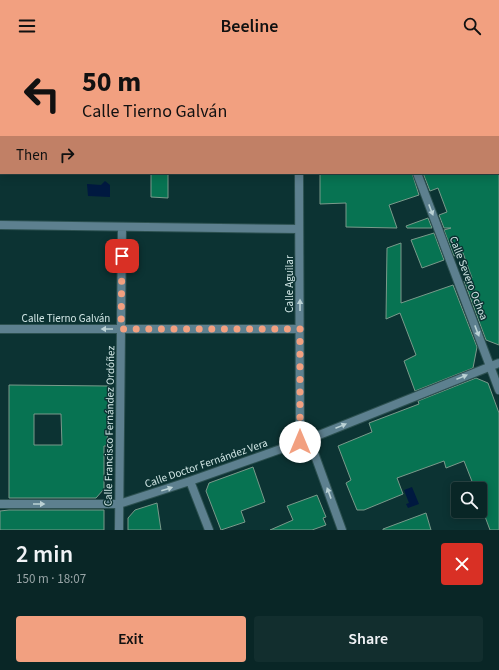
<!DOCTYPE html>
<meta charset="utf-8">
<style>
:root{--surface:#092626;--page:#122e2e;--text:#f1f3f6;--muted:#99a5a7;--line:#294343;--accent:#f2a080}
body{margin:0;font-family:"Source Sans 3",sans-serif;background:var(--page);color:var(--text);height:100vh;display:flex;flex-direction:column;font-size:15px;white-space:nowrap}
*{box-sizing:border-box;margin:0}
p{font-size:13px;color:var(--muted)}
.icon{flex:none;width:22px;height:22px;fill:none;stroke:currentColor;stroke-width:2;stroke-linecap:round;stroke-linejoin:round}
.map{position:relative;height:478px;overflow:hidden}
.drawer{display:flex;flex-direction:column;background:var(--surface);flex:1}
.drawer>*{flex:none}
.top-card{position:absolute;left:0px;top:0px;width:499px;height:122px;box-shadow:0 2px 10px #0003,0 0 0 1px var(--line);background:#f2a080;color:#111;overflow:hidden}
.buttons{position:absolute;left:451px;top:430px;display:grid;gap:8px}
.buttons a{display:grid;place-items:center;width:36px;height:36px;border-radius:4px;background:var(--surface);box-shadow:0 2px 10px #0003,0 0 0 1px var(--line);font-size:20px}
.pin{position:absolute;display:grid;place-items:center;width:34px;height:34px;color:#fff;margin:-17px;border-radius:8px;box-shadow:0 2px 6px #0006}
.me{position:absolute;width:44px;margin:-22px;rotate:0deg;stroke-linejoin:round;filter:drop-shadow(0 0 3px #0008)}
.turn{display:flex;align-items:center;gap:14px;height:84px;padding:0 16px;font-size:18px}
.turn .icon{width:52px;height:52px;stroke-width:2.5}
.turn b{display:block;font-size:28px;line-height:34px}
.then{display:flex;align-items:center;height:38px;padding:0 16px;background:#0003;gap:8px;font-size:15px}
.round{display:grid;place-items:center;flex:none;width:42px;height:42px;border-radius:4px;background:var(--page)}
.overview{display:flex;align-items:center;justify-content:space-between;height:68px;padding:0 16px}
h1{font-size:24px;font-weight:600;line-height:30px}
.button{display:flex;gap:8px;margin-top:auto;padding:8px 16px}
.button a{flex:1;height:46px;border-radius:4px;background:var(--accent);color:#111;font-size:16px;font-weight:600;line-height:46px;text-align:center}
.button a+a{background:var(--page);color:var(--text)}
header{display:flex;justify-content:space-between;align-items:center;height:52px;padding:0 16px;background:var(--accent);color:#111;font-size:18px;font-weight:600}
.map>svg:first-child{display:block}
</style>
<header><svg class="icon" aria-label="menu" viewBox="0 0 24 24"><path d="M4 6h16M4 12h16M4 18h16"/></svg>Beeline<svg class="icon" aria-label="search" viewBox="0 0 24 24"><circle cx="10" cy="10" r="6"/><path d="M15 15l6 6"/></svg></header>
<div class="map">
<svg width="499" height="478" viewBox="0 0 499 478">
<rect width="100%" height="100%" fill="#0c3333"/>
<path fill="#001940" d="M105 129 110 133V145L88 144 87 132 101 133Z
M412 435 419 452 408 456 406 452 409 451 404 438Z"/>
<path fill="#077352" stroke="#7a9a8b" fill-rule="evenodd" d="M151 121H168V146L151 145Z
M320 121H412L419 143 389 153 397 176 346 175V151L320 152Z
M423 121H499V293L486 288 464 229 472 226 463 201 454 204 444 178 451 176H444L439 163 447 160 438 136 430 139Z
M428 166 432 176H407L406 174Z
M434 181 444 208 422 216 411 188Z
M401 191V251L453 233 477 295 473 316 415 339 404 309 416 303 400 261 386 267 387 196Z
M476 326 488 331 499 361V478H490L480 451V437H475L464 409 446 416 444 409 397 426 403 442 364 458H357L346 431 351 428 338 394 372 380 369 371 419 352 418 349Z
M9 333 109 334 107 394H104V437L96 446H9ZM34 362H61L62 393H34Z
M253 415 265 450 241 459 245 470 221 478 206 439 209 431Z
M317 443 326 465 323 466 326 473 312 478H270L293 468 287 454Z
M157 451 161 478H128V466L135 458Z
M9 458H104V478H0V459Z
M426 461 431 478H383V477Z"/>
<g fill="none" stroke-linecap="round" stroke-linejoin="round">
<g stroke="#2c5050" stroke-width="10">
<path id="minor" d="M402 0V1
M125 1V0
M0 77H1
M498 77H499
M299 121 300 390
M417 121 499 338
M0 173 299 177
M0 277H300
M309 387 342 478
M190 429 209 478
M0 452H119L190 429 309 387 499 311
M119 478 122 175"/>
</g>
<use href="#minor" stroke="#5d808f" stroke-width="8"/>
</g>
<defs><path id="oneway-solid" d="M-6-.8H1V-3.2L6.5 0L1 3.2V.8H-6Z"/></defs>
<g fill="#bbd2d5">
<use href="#oneway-solid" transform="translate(431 158) rotate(69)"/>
<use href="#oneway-solid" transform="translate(300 253) rotate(-90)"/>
<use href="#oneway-solid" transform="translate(107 277) rotate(-180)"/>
<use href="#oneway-solid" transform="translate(477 279) rotate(69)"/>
<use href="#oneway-solid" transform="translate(462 325) rotate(-22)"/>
<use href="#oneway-solid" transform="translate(341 374) rotate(-22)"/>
<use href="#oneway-solid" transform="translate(167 437) rotate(-18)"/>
<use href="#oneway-solid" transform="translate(329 441) rotate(-110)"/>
<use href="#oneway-solid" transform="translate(39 452)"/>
</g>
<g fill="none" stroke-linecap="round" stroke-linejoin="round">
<path stroke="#f2a080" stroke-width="7" stroke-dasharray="0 12.6" d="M122 204 121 277H300V390"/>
</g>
<g text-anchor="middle" stroke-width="3" stroke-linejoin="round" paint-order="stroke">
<g font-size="11" fill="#d2e7e6" stroke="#0c3333">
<text transform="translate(469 226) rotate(69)" y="4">Calle Severo Ochoa</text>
<text transform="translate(289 232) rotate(-90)" y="4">Calle Aguilar</text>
<text x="66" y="270">Calle Tierno Galván</text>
<text transform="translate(109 374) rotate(-89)" y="4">Calle Francisco Fernández Ordóñez</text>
<text transform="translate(206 411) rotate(-19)" y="4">Calle Doctor Fernández Vera</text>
</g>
</g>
</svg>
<div class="buttons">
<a><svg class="icon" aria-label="search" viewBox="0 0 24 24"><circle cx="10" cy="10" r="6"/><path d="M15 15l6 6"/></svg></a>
</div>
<div class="pin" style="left:122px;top:204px;background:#d93025"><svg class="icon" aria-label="arrive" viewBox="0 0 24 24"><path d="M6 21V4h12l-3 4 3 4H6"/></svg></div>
<svg class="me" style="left:300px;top:390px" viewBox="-20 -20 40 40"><circle r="19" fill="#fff"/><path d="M0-13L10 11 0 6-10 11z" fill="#f2a080"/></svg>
<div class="top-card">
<div class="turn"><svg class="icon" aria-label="left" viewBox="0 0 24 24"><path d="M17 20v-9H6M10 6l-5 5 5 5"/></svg><div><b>50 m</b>Calle Tierno Galván</div></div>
<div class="then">Then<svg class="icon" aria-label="right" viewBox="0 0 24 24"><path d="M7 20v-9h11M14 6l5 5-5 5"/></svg></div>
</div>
</div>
<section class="drawer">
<div class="overview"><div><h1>2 min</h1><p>150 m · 18:07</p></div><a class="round" style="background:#d93025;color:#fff"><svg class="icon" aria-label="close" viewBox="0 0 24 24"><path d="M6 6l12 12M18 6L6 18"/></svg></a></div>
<div class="button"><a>Exit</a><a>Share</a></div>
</section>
